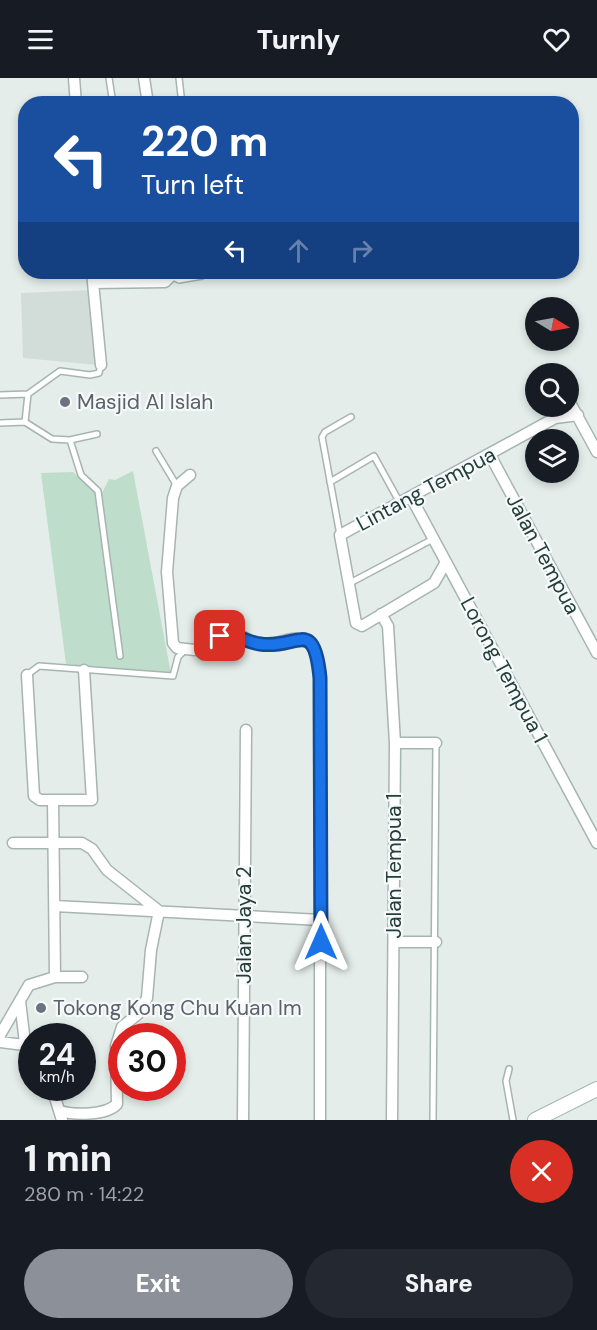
<!DOCTYPE html>
<meta charset="utf-8">
<style>
:root{--surface:#171b24;--page:#242831;--text:#f1f3f6;--muted:#9ea1a6;--accent:#8c9099}
body{margin:0;font-family:"DM Sans",sans-serif;background:var(--page);color:var(--text);height:100vh;display:flex;flex-direction:column;font-size:22px;white-space:nowrap}
*{box-sizing:border-box;margin:0}
p{font-size:20px;color:var(--muted)}
.icon{flex:none;width:33px;height:33px;fill:none;stroke:currentColor;stroke-width:2;stroke-linecap:round;stroke-linejoin:round}
.map{position:relative;height:1042px;overflow:hidden}
.drawer{display:flex;flex-direction:column;background:var(--surface);flex:1}
.drawer>*{flex:none}
.hud{position:absolute;left:18px;top:18px;width:561px;height:183px;border-radius:24px;box-shadow:0 3px 9px #0003;background:#1a4fa0;color:#fff;overflow:hidden}
.needle{width:39px;rotate:100deg}
.tools{position:absolute;left:525px;top:219px;display:grid;gap:12px}
.tools a{display:grid;place-items:center;width:54px;height:54px;border-radius:50%;background:var(--surface);box-shadow:0 3px 9px #0003;font-size:30px}
.speed{position:absolute;left:18px;top:945px;display:flex;gap:12px;font-size:30px;font-weight:700;text-align:center}
.speed>*{display:grid;place-content:center;width:78px;height:78px;border-radius:50%;background:var(--surface);box-shadow:0 3px 9px #0003;line-height:1}
.speed small{font-size:15px;font-weight:400}
.speed .limit{border:9px solid #d22;background:#fff;color:#111}
.pin{position:absolute;display:grid;place-items:center;width:51px;height:51px;color:#fff;margin:-26px;border-radius:12px;box-shadow:0 3px 9px #0006}
.me{position:absolute;width:66px;margin:-33px;rotate:0deg;stroke-linejoin:round;filter:drop-shadow(0 0 4px #0008)}
.turn{display:flex;align-items:center;gap:21px;height:126px;padding:0 24px;font-size:27px}
.turn .icon{width:78px;height:78px;stroke-width:2.5}
.turn b{display:block;font-size:42px;line-height:51px}
.lanes{display:flex;align-items:center;height:57px;padding:0 24px;background:#0003;justify-content:center;gap:30px;direction:ltr}
.lanes .off{opacity:.35}
.round{display:grid;place-items:center;flex:none;width:63px;height:63px;border-radius:32px;background:var(--page)}
.summary{display:flex;align-items:center;justify-content:space-between;height:102px;padding:0 24px}
h1{font-size:36px;font-weight:800;line-height:45px}
.button{display:flex;gap:12px;margin-top:auto;padding:12px 24px}
.button a{flex:1;height:69px;border-radius:36px;background:var(--accent);color:#fff;font-size:24px;font-weight:800;line-height:69px;text-align:center}
.button a+a{background:var(--page);color:var(--text)}
header{display:flex;justify-content:space-between;align-items:center;height:78px;padding:0 24px;background:var(--surface);font-size:27px;font-weight:800}
.map>svg:first-child{display:block}
</style>
<header><svg class="icon" aria-label="menu" viewBox="0 0 24 24"><path d="M4 6h16M4 12h16M4 18h16"/></svg>Turnly<svg class="icon" aria-label="heart" viewBox="0 0 24 24"><path d="M12 20l-8-8c-3-5 5-10 8-4 3-6 11-1 8 4z"/></svg></header>
<div class="map">
<svg width="597" height="1042" viewBox="0 0 597 1042">
<rect width="100%" height="100%" fill="#e4edea"/>
<path fill="#d2ddda" d="M90 212 97 287 23 280 21 215Z"/>
<path fill="#beddcb" d="M133 393 171 596 66 586 41 395 73 394 96 416 102 415 109 401 115 402Z"/>
<g fill="none" stroke-linecap="round" stroke-linejoin="round">
<g stroke="#a7b5b2" stroke-width="8">
<path id="lane" d="M109 0 113 26
M179 0 182 26
M171 198 179 202 202 198 204 194
M0 317 28 316
M25 344 28 316 60 293 90 297 99 295 101 287
M0 345 25 344 52 361 70 362 97 356
M70 362 81 397 98 413 120 578
M156 373 177 408
M330 404 374 378 400 425
M340 457 322 359 325 354 351 339
M350 505 433 461
M27 597 39 588 173 598 178 579 185 572
M509 991 506 1003 513 1042
M433 1042 436 666"/>
</g>
<g stroke="#a7b5b2" stroke-width="13">
<path id="street" d="M74 0 76 26
M144 0 148 26
M92 194 101 287
M93 205 165 204 171 198 170 194
M554 293 555 296
M568 321 597 374
M490 377 597 575
M190 397 177 408 173 420 167 494 173 565 177 570 195 572C210 566 220 552 238 557 247 560 254 566 264 567 274 567 283 562 292 561 317 558 318 582 320 600V1042
M411 419 597 765
M446 484 434 505 362 548 356 545 340 457 555 340 578 337
M381 536 388 548 395 665 392 1042
M27 597 34 718 40 722H92L84 592
M395 665H436
M53 722 55 899
M13 765H82L92 771 107 792 159 833 151 872 147 920 138 936 122 949 116 968 117 1026C106 1038 74 1037 60 1033
M55 828 321 842
M394 864H436
M20 923 25 965
M0 957 29 907 55 899H82
M0 964 32 968
M52 1010 62 1042
M243 1042 246 652"/>
</g>
<g stroke="#a2b9b4" stroke-width="16">
<path id="secondary" d="M535 1042 597 1011"/>
</g>
<use href="#lane" stroke="#fff" stroke-width="5"/>
<use href="#street" stroke="#fff" stroke-width="10"/>
<use href="#secondary" stroke="#fff" stroke-width="14"/>
</g>
<g fill="none" stroke-linecap="round" stroke-linejoin="round">
<g stroke="#114b97" stroke-width="15">
<path id="route" d="M220 558C237 555 245 564 260 566 297 572 314 537 320 600L321 864"/>
</g>
<use href="#route" stroke="#1a73e8" stroke-width="10"/>
</g>
<g fill="#6b7280" stroke="#f5f9f8" stroke-width="2">
<circle cx="65" cy="324" r="6"/>
<circle cx="41" cy="930" r="6"/>
</g>
<g text-anchor="middle" stroke-width="4.5" stroke-linejoin="round" paint-order="stroke">
<g font-size="21" fill="#5b616d" stroke="#f5f9f8" text-anchor="start">
<text x="77" y="331">Masjid Al Islah</text>
<text x="53" y="937">Tokong Kong Chu Kuan Im</text>
</g>
<g font-size="21" fill="#243e3b" stroke="#f5f9f8">
<text transform="translate(426 411) rotate(-28)" y="7">Lintang Tempua</text>
<text transform="translate(543 476) rotate(62)" y="7">Jalan Tempua</text>
<text transform="translate(504 592) rotate(62)" y="7">Lorong Tempua 1</text>
<text transform="translate(394 788) rotate(-90)" y="7">Jalan Tempua 1</text>
<text transform="translate(244 847) rotate(-90)" y="7">Jalan Jaya 2</text>
</g>
</g>
</svg>
<div class="tools">
<a><svg class="needle" viewBox="-14 -14 28 28"><path d="M0-13l5 13h-10z" fill="#e53935"/><path d="M0 13l5-13h-10z" fill="#9ea1a6"/></svg></a>
<a><svg class="icon" aria-label="search" viewBox="0 0 24 24"><circle cx="10" cy="10" r="6"/><path d="M15 15l6 6"/></svg></a>
<a><svg class="icon" aria-label="layers" viewBox="0 0 24 24"><path d="M12 4l9 5-9 5-9-5zM3 14l9 5 9-5"/></svg></a>
</div>
<div class="speed"><div>24<small>km/h</small></div><div class="limit">30</div></div>
<div class="pin" style="left:220px;top:558px;background:#d93025"><svg class="icon" aria-label="arrive" viewBox="0 0 24 24"><path d="M6 21V4h12l-3 4 3 4H6"/></svg></div>
<svg class="me" style="left:321px;top:864px" viewBox="-20 -20 40 40"><path d="M0-17L14 15 0 8-14 15z" fill="#1a73e8" stroke="#fff" stroke-width="4"/></svg>
<div class="hud">
<div class="turn"><svg class="icon" aria-label="left" viewBox="0 0 24 24"><path d="M17 20v-9H6M10 6l-5 5 5 5"/></svg><div><b>220 m</b>Turn left</div></div>
<div class="lanes"><svg class="icon" aria-label="left" viewBox="0 0 24 24"><path d="M17 20v-9H6M10 6l-5 5 5 5"/></svg><svg class="icon off" aria-label="ahead" viewBox="0 0 24 24"><path d="M12 20V5M6 11l6-6 6 6"/></svg><svg class="icon off" aria-label="right" viewBox="0 0 24 24"><path d="M7 20v-9h11M14 6l5 5-5 5"/></svg></div>
</div>
</div>
<section class="drawer">
<div class="summary"><div><h1>1 min</h1><p>280 m · 14:22</p></div><a class="round" style="background:#d93025;color:#fff"><svg class="icon" aria-label="close" viewBox="0 0 24 24"><path d="M6 6l12 12M18 6L6 18"/></svg></a></div>
<div class="button"><a>Exit</a><a>Share</a></div>
</section>
